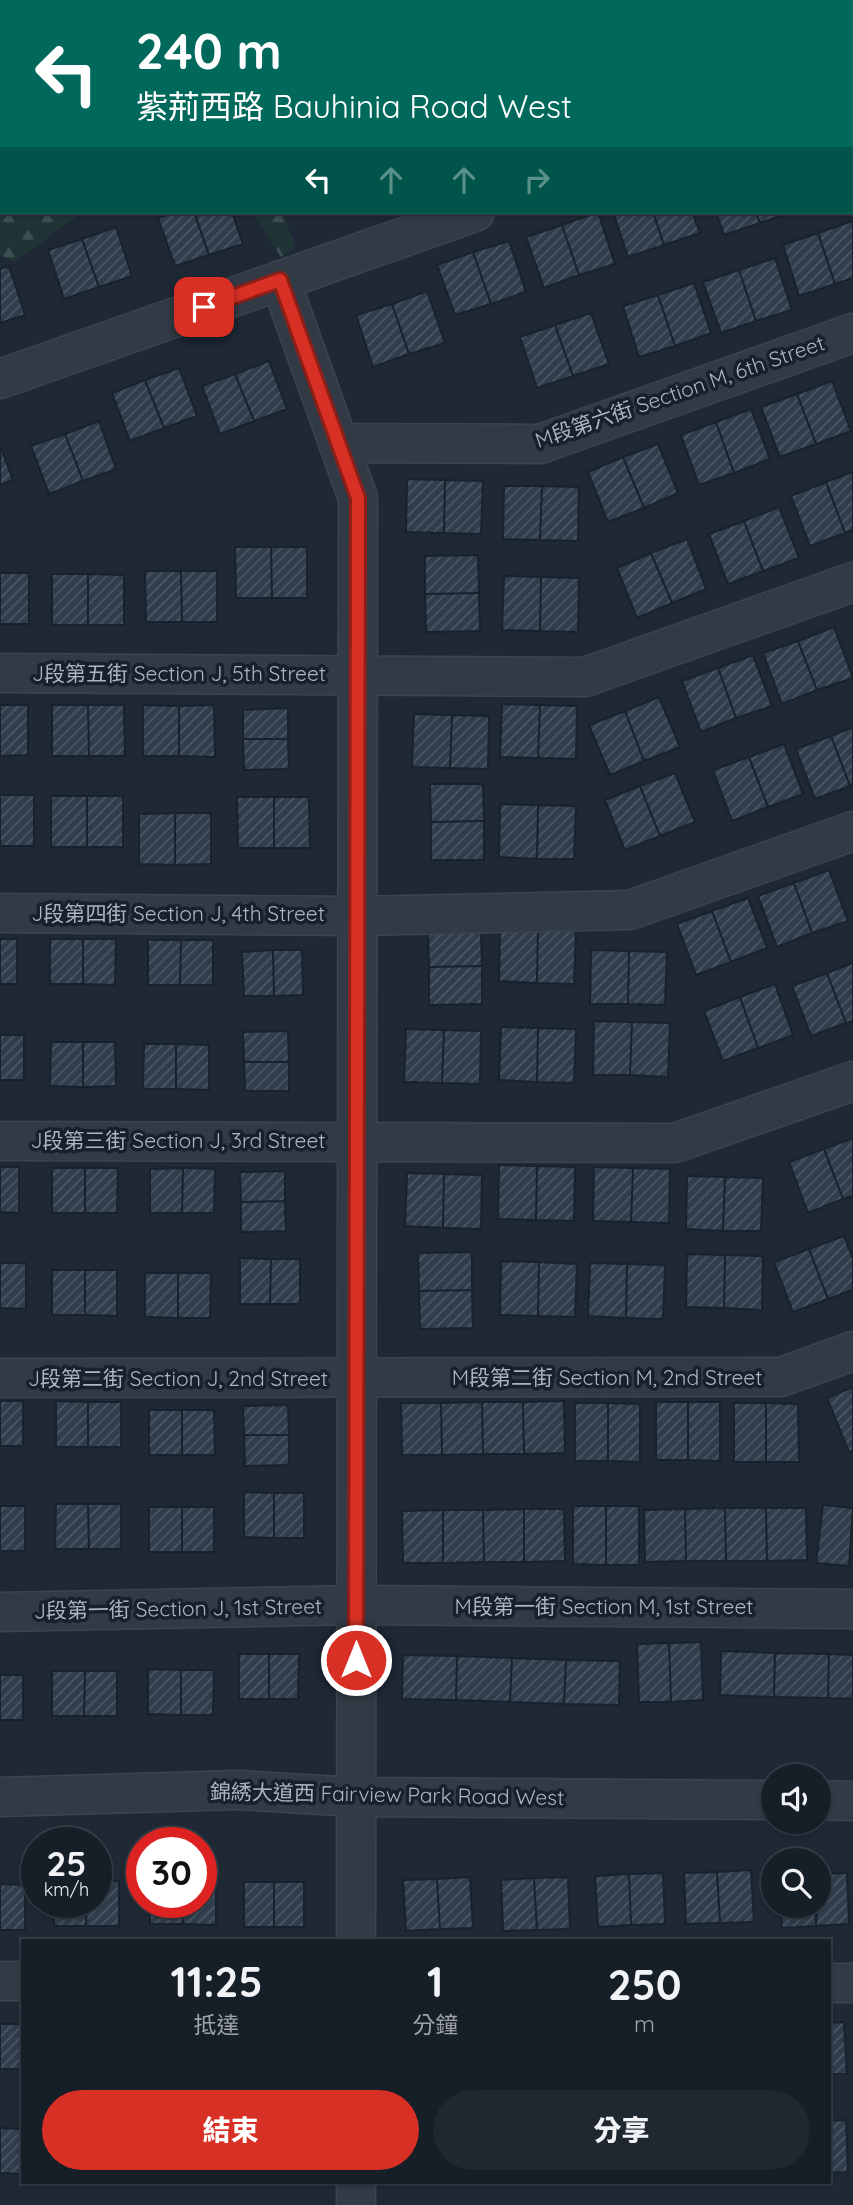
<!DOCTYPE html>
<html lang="zh-TW">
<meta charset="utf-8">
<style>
:root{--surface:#161f28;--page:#1f2730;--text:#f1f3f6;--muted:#9ea2a8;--line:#353d45;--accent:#d93025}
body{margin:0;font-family:Quicksand,"Noto Sans TC",sans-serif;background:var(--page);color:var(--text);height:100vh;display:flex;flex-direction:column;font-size:26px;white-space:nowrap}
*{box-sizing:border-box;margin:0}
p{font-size:23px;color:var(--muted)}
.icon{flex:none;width:38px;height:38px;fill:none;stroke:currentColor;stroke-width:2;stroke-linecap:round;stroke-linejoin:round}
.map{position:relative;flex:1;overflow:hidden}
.sheet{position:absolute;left:21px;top:1939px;width:810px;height:245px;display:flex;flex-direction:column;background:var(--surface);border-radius:0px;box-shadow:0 2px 5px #0004,0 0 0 2px var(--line)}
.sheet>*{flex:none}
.top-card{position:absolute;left:0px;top:0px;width:854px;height:214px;box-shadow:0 2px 5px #0004,0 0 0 2px var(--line);background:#00695c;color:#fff;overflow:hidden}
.fabs{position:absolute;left:761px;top:1764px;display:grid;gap:14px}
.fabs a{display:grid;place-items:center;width:70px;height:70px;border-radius:50%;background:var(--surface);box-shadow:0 2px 5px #0004,0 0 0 2px var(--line);font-size:35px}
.speed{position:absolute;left:21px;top:1827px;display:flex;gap:14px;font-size:35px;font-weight:700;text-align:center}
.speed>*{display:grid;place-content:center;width:91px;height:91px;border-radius:50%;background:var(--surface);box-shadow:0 2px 5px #0004,0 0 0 2px var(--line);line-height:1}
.speed small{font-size:18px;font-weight:400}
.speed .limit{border:10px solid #d22;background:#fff;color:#111}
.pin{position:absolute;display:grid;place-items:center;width:60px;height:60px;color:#fff;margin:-30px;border-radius:14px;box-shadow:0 4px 10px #0006}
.me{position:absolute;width:77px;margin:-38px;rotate:0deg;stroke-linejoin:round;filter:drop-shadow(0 0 5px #0008)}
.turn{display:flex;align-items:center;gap:24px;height:147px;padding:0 21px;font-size:32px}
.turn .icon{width:91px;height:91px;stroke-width:2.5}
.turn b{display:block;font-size:49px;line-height:60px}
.lanes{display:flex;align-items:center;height:66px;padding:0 21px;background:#0003;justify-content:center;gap:35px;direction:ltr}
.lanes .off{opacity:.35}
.eta{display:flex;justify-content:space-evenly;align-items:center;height:119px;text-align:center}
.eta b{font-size:42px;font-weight:800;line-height:49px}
.button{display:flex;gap:14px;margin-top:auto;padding:14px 21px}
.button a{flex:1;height:80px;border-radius:42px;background:var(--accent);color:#fff;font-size:28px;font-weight:800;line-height:80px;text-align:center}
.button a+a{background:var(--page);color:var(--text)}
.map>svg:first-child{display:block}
</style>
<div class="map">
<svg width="853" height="2205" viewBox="0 0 853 2205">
<defs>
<pattern id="forest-firs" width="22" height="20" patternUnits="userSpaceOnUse" patternTransform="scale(1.75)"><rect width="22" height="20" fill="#203436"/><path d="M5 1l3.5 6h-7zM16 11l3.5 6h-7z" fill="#3e4f51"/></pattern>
<pattern id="building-hatch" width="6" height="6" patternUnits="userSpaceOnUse" patternTransform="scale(1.75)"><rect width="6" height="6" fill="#303d4c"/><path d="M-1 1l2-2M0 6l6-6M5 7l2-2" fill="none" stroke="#4b5764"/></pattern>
</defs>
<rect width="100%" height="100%" fill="#1e2935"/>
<path fill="url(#forest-firs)" d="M0 143 2 212H128L79 214 15 262 0 255Z
M251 212H283L295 248 281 257Z"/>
<path fill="url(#building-hatch)" stroke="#19222c" stroke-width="2" d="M177 212H194L209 255 175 266 158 218Z
M194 212H232L243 244 209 255Z
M598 212 615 264 579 275 562 225Z
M613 212H653L664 245 628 257Z
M653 212H692L700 233 664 245Z
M716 212H756L760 223 724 235Z
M756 212H792L760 223Z
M853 221V278L835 284 818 233Z
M562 225 579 275 544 288 526 237Z
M116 227 132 276 99 287 82 239Z
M818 233 835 284 799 296 783 245Z
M82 239 99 287 64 299 48 250Z
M509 241 526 292 491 304 473 252Z
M473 252 491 304 455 315 437 265Z
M775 258 792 310 756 321 739 270Z
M9 266 25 315 0 323V269Z
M739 270 756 321 721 333 703 282Z
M694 283 711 333 675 346 658 295Z
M427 291 445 343 409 354 392 304Z
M658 295 675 346 639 357 623 306Z
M392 304 409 354 373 367 356 315Z
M591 313 609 364 573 376 555 325Z
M555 325 573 376 537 388 520 337Z
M269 361 287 409 254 421 235 374Z
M179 368 197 416 164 428 145 380Z
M235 374 254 421 220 434 202 386Z
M145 380 164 428 130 441 112 393Z
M832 381 851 431 816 444 797 394Z
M797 394 816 444 780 457 761 407Z
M751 409 770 459 734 473 716 422Z
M99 421 116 469 83 481 65 434Z
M716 422 734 473 699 485 681 435Z
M65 434 83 481 49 494 31 446Z
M658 444 678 493 644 508 623 457Z
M0 445 13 480 0 485Z
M623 457 644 508 608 522 588 472Z
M853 472V530L845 533 826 482Z
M407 479 445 480 444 533 406 532Z
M445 480 483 481 481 534 444 533Z
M826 482 845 533 810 546 791 496Z
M504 486H542L540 540 503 539Z
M542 486 579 487 578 541 540 540Z
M779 507 799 558 763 571 744 521Z
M744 521 763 571 728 584 709 534Z
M687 539 706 589 672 603 651 553Z
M235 547H271L272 598H236Z
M271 547H307V598H272Z
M651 553 672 603 637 618 617 568Z
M478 555 479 593 425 594V556Z
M145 571H181L182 622H146Z
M181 571H217V622H182Z
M0 573H29V624H0Z
M52 574H88V625H52Z
M88 574 124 575V625H88Z
M504 576 541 577 540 631 502 630Z
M541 577 579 578 578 632 540 631Z
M479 593 480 631 426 632 425 594Z
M834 627 853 678 817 690 798 641Z
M798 641 817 690 782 704 763 653Z
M753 655 772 706 736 718 718 668Z
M718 668 736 718 701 732 682 681Z
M659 697 680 747 644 761 625 711Z
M502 704 540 705 538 758 500 757Z
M0 705H28V755L0 756Z
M52 705H88L89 756H52Z
M88 705H124L125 756H89Z
M143 705 179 706V756H143Z
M214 705 215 757 179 756V706Z
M540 705 577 706 576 759 538 758Z
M288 708V739H243V710Z
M625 711 644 761 610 775 589 725Z
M414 714 452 715 450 768 412 767Z
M452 715 489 716 488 769 450 768Z
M853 727V785L850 786 831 736Z
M831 736 850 786 815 799 796 749Z
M243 739H288L289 769 244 770Z
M784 744 803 794 768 807 749 757Z
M749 757 768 807 732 821 713 770Z
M675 773 695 822 660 836 640 786Z
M430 784H483L484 821 431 822Z
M640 786 660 836 625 850 605 800Z
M0 795H34V846H0Z
M51 796H87V847H51Z
M87 796H123V847H87Z
M237 797H274V848H238Z
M274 797H309L310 848H274Z
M500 804 538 805 537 859 499 857Z
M538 805 576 806 574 859H537Z
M175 813H211V864L175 865Z
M175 813V865L139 864V814Z
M484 821V860H431V822Z
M829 870 848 921 812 933 794 883Z
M794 883 812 933 777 947 758 896Z
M748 898 767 948 731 962 712 911Z
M712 911 731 962 696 975 677 924Z
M481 928 482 966 429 967 428 929Z
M500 928 538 929 537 983 499 981Z
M538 929 576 930 574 984 537 983Z
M0 939H17V984H0Z
M50 939H83V984H50Z
M83 939H116L115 985 83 984Z
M148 940H181L180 985H148Z
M181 940H213V985H180Z
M273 950H302L303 995 274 996Z
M273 950 274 996H244L242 952Z
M591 950 629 951 628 1004H590Z
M629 951 667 952 665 1005 628 1004Z
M853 963V1021L846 1023 827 973Z
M482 966V1004L429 1005V967Z
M827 973 846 1023 811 1036 792 986Z
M775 984 793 1035 758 1048 740 997Z
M740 997 758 1048 723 1061 704 1011Z
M594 1021 632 1022 630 1075H593Z
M632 1022 670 1023 668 1077 630 1075Z
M501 1027 538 1028 537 1082 499 1080Z
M538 1028 576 1029 574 1083 537 1082Z
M406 1029 444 1030 442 1083 404 1082Z
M444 1030 481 1031 480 1084 442 1083Z
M288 1031 289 1062H244L243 1032Z
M0 1035H24V1080H0Z
M51 1042H83V1087L50 1086Z
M83 1042H115L116 1086 83 1087Z
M144 1044H176V1089H143Z
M176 1044 209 1045V1090L176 1089Z
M244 1062H289V1091H245Z
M853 1138V1196L843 1199 824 1149Z
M824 1149 843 1199 808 1213 789 1162Z
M499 1165 537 1166 536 1220 498 1219Z
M537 1166 575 1167 574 1221 536 1220Z
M0 1167H19V1213L0 1212Z
M594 1167 633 1168 631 1222 593 1221Z
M52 1168H85V1213H52Z
M85 1168H118L117 1213H85Z
M183 1168 182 1213H150V1169Z
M183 1168 215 1169 214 1213H182Z
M633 1168 670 1169 669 1223 631 1222Z
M285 1171V1201L241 1202 240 1172Z
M407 1173 444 1174 443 1228 405 1226Z
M444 1174 482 1175 481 1229 443 1228Z
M687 1176 725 1177 723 1231 686 1229Z
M725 1177 763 1178 761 1231H723Z
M285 1201 286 1231 241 1232V1202Z
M844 1236 853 1259V1290L828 1299 809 1249Z
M809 1249 828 1299 793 1312 774 1262Z
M472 1252V1290L419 1291 418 1253Z
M687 1254 725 1255 724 1308 686 1307Z
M725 1255 763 1256 762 1310 724 1308Z
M240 1258 271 1259 270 1304H240Z
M271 1259H300V1304H270Z
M501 1261 539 1262 538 1316 500 1315Z
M539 1262 577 1264 575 1317 538 1316Z
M0 1263H26V1309L0 1308Z
M590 1263 627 1264 626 1318 588 1316Z
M627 1264 665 1265 663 1319 626 1318Z
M52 1270H85V1315H52Z
M85 1270H117V1316L85 1315Z
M145 1273H178V1318L145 1317Z
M178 1273H211L210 1318H178Z
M472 1290 473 1328 420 1329 419 1291Z
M853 1387V1451L849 1452 827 1398Z
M0 1401H23V1446H0Z
M56 1401 88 1402V1447H56Z
M564 1401 565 1453 524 1454 523 1402Z
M88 1402H121V1447H88Z
M482 1402 483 1454 442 1455 441 1403Z
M482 1402H523L524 1454H483Z
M656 1402H688V1460H656Z
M688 1402H720V1461L688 1460Z
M401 1403H441L442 1455H402Z
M575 1403H608V1461H575Z
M608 1403 640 1404V1462L608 1461Z
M734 1403H766V1462H734Z
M766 1403 798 1404 799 1462H766Z
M288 1405 289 1435H244L243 1406Z
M149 1410H182V1455H149Z
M182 1410H214L215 1455H182Z
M244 1435H289V1465L245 1466Z
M244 1492 274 1493V1538L244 1537Z
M274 1493H304V1538H274Z
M56 1504H88L89 1549H55Z
M88 1504H121V1549H89Z
M823 1505 853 1508 849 1566 816 1563Z
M0 1506H25V1551H0Z
M573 1506H606V1565L573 1564Z
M606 1506H639V1565H606Z
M149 1507H182V1552H149Z
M182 1507H214V1552H182Z
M725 1508 726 1561H686L685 1509Z
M725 1508H766L767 1561H726Z
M766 1508H806L807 1560 767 1561Z
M524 1509H564L565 1561 524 1562Z
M524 1509V1562H484L483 1510Z
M685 1509 686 1561 645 1562 644 1510Z
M443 1510V1563H403L402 1511Z
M443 1510H483L484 1562 443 1563Z
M701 1642 703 1700 671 1702 669 1643Z
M669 1643 671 1702H639L637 1644Z
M721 1651 775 1653 774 1697 720 1695Z
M775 1653 829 1654 828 1698 774 1697Z
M239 1654H269V1699H239Z
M269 1654H299L298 1699H269Z
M829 1654 853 1655V1699L828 1698Z
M403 1655 457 1656 456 1700 402 1699Z
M457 1656 512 1658 510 1702 456 1700Z
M512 1658 566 1660 564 1704 510 1702Z
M566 1660 620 1661 619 1705 564 1704Z
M148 1669 181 1670V1715L148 1714Z
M181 1670H214L213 1715H181Z
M52 1671H85L84 1716H52Z
M85 1671H117V1716H84Z
M0 1675H23V1720H0Z
M751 1870 754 1922 720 1923 717 1872Z
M717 1872 720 1923 686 1924 684 1873Z
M663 1873 665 1924 631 1925 629 1874Z
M847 1873 849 1924 816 1926 819 1874Z
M629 1874 631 1925 598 1927 595 1876Z
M470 1877 473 1928 440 1929 437 1879Z
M568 1877 570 1929 537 1930 534 1878Z
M534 1878 537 1930 503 1931 501 1880Z
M201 1879 216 1880V1925L183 1924V1902H201Z
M437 1879 440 1929 406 1931 403 1880Z
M96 1881H119V1926H86L87 1902H96Z
M244 1882H274V1927H244Z
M274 1882H304V1927H274Z
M0 1884 25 1885V1930H0Z
M54 1902H87L86 1926H54Z
M150 1902H183V1924H150Z
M781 1906H815L816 1926 782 1928Z
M844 2022 847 2074H830V2023Z
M0 2024H23V2069H0Z
M846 2120 848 2172 830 2173V2121Z
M0 2128 23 2129V2174L0 2173Z"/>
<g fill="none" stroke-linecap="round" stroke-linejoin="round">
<g stroke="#3b444f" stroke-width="41">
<path id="minor" d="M852 79H853
M280 280 358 498 356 1941
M0 379 475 212
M338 443 540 444 853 333
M0 673 585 677 853 582
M0 913 357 916 630 910 853 831
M0 1141 675 1143 853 1081
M0 1378 781 1377 853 1351
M0 1612 356 1605 853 1609
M0 1797 238 1790 356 1797 774 1800
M819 1800 853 1801
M0 1981H23
M830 1983H853
M356 2182V2205"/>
</g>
<use href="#minor" stroke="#323b45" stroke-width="38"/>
</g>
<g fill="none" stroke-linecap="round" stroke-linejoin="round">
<g stroke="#8d1f18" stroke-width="18">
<path id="route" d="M204 307 280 280 358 498 356 1660"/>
</g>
<use href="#route" stroke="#d93025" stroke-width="12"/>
</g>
<g text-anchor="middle" stroke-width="7" stroke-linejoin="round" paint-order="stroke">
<g font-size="21" fill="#abb5c3" stroke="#18202a">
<text transform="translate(680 392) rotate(-19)" y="7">M段第六街 Section M, 6th Street</text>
<text x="179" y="681">J段第五街 Section J, 5th Street</text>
<text x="178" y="921">J段第四街 Section J, 4th Street</text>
<text x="178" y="1148">J段第三街 Section J, 3rd Street</text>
<text x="607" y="1385">M段第二街 Section M, 2nd Street</text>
<text x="178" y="1386">J段第二街 Section J, 2nd Street</text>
<text x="604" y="1614">M段第一街 Section M, 1st Street</text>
<text transform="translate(178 1609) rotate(-1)" y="7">J段第一街 Section J, 1st Street</text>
<text transform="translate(387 1795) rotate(1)" y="7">錦綉大道西 Fairview Park Road West</text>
</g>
</g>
</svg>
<div class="fabs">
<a><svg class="icon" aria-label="sound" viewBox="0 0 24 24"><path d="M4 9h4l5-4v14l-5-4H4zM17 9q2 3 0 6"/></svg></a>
<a><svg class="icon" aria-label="search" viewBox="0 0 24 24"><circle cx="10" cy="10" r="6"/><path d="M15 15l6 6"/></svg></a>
</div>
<div class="speed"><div>25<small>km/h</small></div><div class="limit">30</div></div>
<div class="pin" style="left:204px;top:307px;background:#d93025"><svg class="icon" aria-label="arrive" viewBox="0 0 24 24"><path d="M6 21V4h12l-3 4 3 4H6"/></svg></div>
<svg class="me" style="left:356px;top:1660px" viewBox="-20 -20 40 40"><circle r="17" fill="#d93025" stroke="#fff" stroke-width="3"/><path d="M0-11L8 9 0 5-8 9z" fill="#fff"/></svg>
<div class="top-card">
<div class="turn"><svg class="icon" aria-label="left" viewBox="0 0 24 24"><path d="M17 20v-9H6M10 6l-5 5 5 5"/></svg><div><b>240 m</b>紫荊西路 Bauhinia Road West</div></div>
<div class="lanes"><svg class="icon" aria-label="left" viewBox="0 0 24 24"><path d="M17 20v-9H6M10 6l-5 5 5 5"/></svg><svg class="icon off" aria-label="ahead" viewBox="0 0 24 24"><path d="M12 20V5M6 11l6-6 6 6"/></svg><svg class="icon off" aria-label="ahead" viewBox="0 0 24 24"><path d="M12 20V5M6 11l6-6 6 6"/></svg><svg class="icon off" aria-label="right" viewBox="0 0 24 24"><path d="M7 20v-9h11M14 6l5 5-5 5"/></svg></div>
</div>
<section class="sheet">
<div class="eta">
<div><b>11:25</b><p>抵達</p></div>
<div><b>1</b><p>分鐘</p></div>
<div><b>250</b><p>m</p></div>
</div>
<div class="button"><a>結束</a><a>分享</a></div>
</section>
</div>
